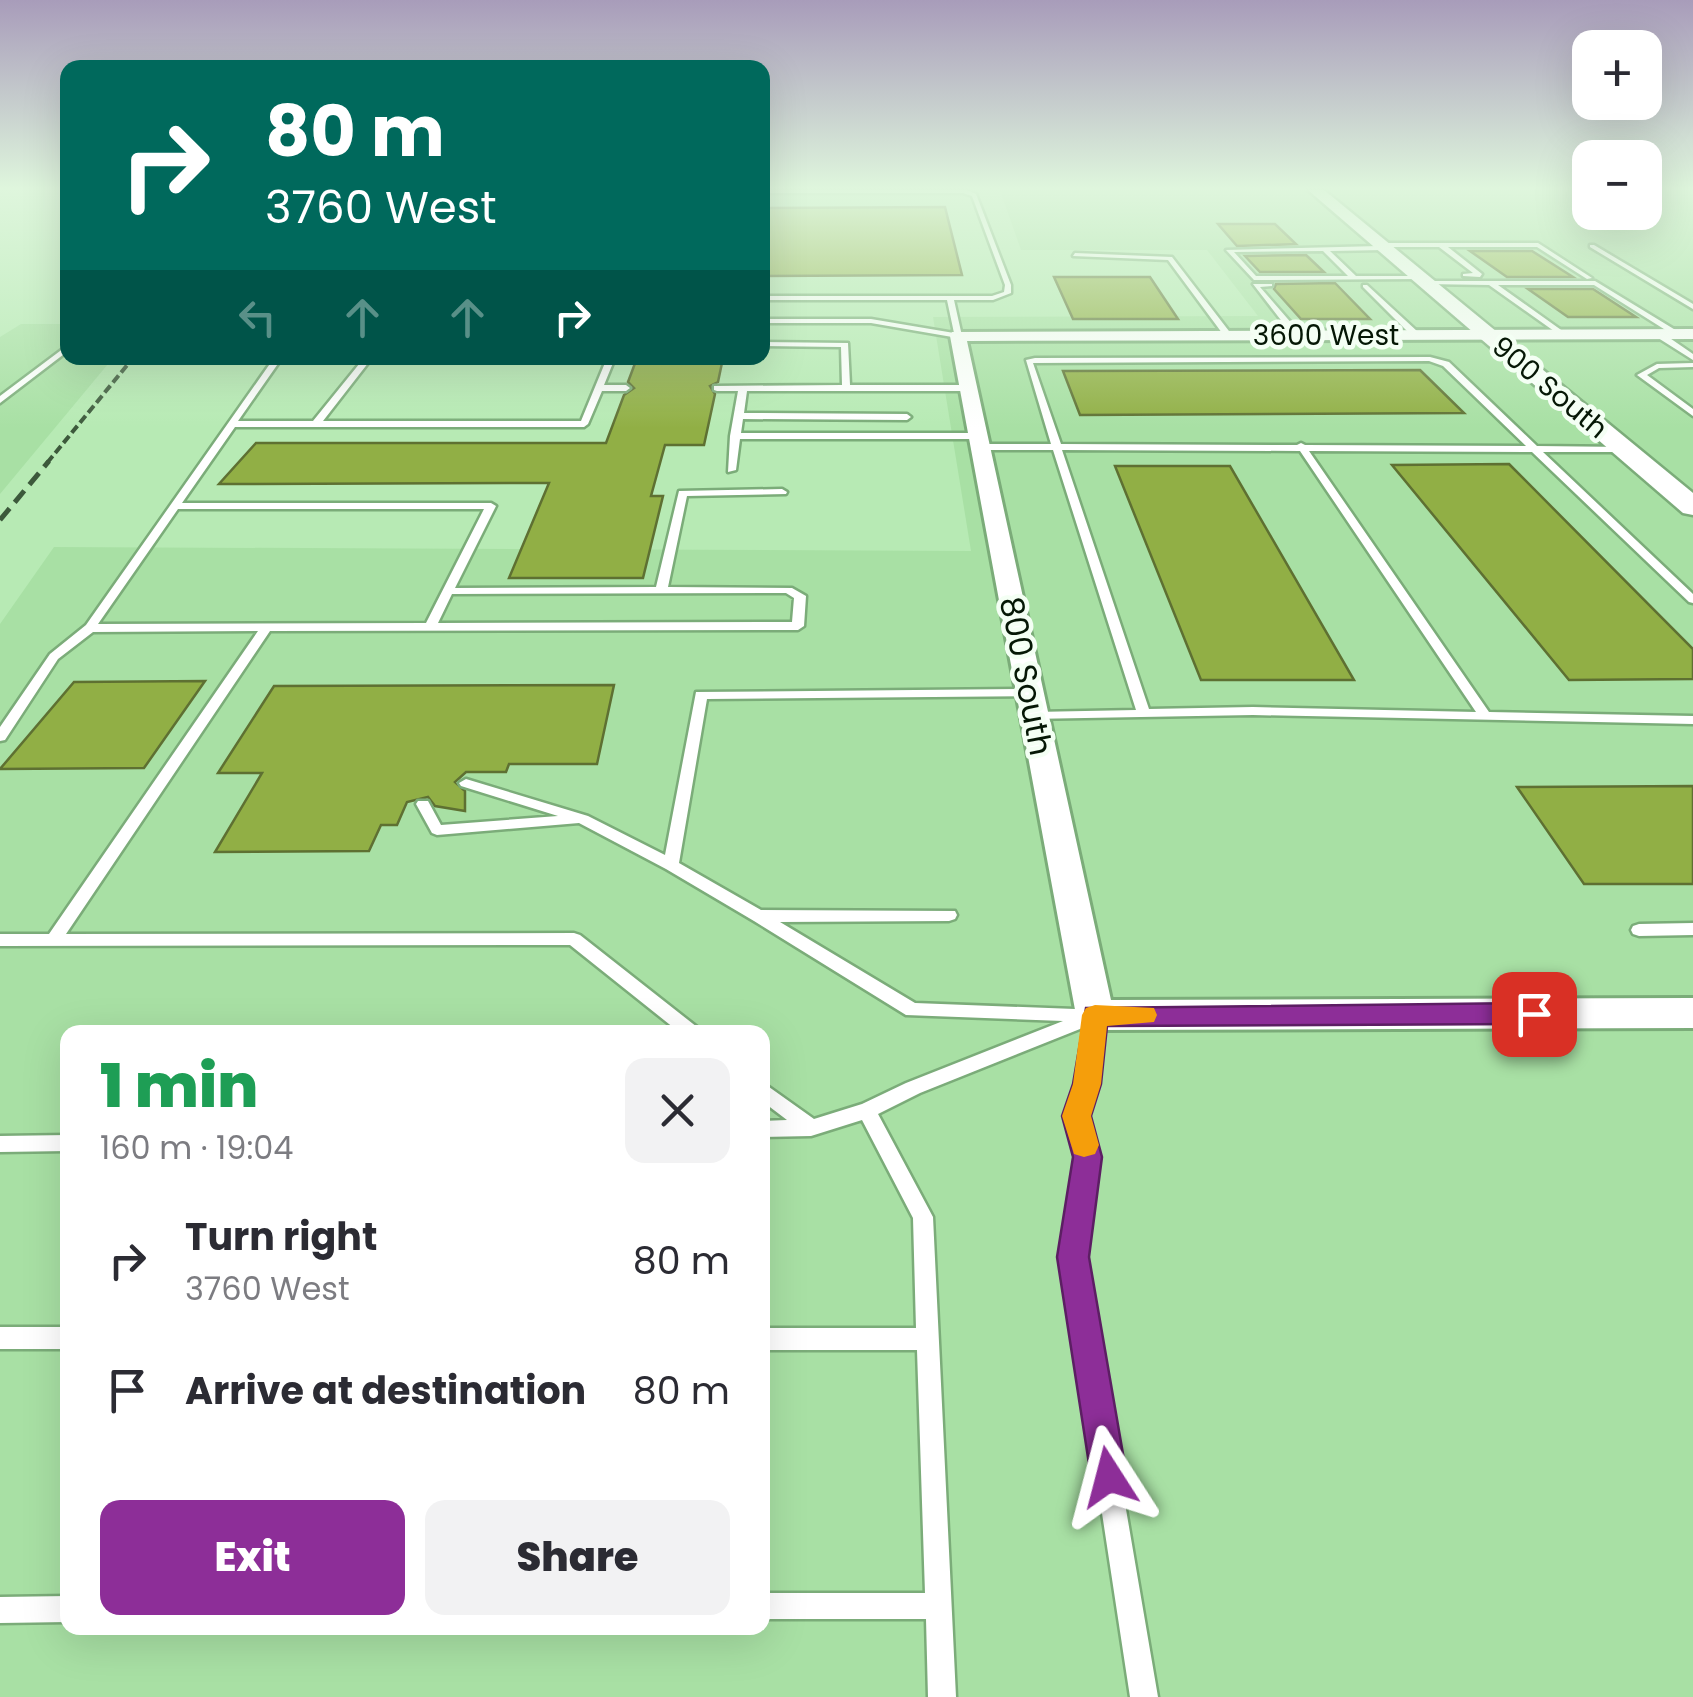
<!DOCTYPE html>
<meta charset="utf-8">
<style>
:root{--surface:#fff;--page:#f2f2f3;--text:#2b2b33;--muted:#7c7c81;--accent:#8d2e98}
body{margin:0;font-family:Poppins,sans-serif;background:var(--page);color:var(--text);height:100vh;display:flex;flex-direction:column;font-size:38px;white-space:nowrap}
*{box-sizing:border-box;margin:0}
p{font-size:32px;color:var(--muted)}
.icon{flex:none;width:55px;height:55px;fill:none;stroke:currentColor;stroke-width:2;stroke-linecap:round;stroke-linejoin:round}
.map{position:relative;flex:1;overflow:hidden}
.side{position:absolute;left:60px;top:1025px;width:710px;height:610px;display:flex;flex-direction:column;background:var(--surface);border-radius:20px;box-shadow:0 10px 40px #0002}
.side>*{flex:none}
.guide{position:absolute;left:60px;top:60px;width:710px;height:305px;border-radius:20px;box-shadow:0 10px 40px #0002;background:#00695c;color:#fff;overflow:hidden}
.buttons{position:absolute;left:1572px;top:30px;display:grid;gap:20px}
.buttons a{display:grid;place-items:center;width:90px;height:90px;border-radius:20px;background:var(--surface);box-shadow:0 10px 40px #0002;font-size:50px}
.pin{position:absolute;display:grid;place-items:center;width:85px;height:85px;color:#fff;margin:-42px;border-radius:20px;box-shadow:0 5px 15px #0006}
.me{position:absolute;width:110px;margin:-55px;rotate:351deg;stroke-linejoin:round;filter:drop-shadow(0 0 8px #0008)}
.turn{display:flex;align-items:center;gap:35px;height:210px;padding:0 40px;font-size:45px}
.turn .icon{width:130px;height:130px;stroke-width:2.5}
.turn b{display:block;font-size:70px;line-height:85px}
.lanes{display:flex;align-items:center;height:95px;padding:0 40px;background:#0003;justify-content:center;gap:50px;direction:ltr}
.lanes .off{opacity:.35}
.round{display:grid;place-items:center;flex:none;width:105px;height:105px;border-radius:20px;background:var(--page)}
.head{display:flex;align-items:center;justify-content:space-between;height:170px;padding:0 40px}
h1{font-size:60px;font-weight:800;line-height:75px;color:#1e9e55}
.action{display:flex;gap:20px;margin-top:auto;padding:20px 40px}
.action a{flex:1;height:115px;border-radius:20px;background:var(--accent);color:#fff;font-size:40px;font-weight:800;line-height:115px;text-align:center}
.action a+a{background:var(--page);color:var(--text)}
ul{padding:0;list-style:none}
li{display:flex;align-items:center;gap:30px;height:130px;padding:0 40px}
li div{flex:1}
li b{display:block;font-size:38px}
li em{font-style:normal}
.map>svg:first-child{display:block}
</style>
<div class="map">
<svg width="1693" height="1697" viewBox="0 0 1693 1697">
<rect width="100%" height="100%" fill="#b7eab4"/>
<path fill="#a8e0a4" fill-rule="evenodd" d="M1000 190H1590V212H1645V190H1693V1697H0V624L54 547 971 551 933 317 1258 316 1207 250H1021ZM68 1032H762V1628H68Z
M21 324H67L68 358H113L0 494V337Z"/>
<path fill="#91af45" stroke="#5e7032" stroke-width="2.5" d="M945 207 962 275 762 276V208Z
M1218 224H1275L1296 244 1237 246Z
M1470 251H1532L1573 277H1507Z
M1306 255 1324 272H1260L1245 256Z
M1054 277H1150L1178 319H1073Z
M1335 283 1370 319H1301L1274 289 1276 284Z
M1528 289H1593L1636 317H1568Z
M637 358H723L718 382 710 386 715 394 704 445H665L651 496H663L643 578H509L549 483 219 484 256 443H606L624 395 634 388 628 382Z
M1420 370 1464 413 1080 415 1063 371Z
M1509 464 1693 649V679L1569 680 1392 465Z
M1115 466H1230L1354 680H1201Z
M205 681 144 768 0 769 74 682Z
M614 685 597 764H509L506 772H466L455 782 465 791V811L435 806 428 797 407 802 397 825H381L369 851 215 852 262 773H218L274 686Z
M1693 786V884H1584L1517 787Z"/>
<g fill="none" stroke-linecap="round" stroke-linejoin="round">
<g stroke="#7bac79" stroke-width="5">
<path id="service" d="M762 190H967L976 194 1011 285V293L993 300H954L962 336 958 338 871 323H762V319H871L954 333 947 300H762V296H992L1004 292 1005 285 972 196 963 193H762Z
M1381 243H1538L1592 278 1587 279 1537 247H1448L1482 274 1480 277 1463 276V274L1473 273 1439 247H1386L1384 250 1330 251 1356 276H1420L1422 279 1254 280 1226 250 1379 246ZM1323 251 1348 276H1256L1234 252Z
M1590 245H1594L1693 304V309L1590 247Z
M1075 253 1172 257 1232 335 1225 337 1168 260 1073 256Z
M1426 281H1595L1682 334 1675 336 1594 285H1498L1564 332 1561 336 1489 285 1424 284Z
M1253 284H1272V286L1260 287 1300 333V337H1294Z
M1363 285H1367L1418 332V336H1412L1363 287Z
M1655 332H1661L1693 354V360L1655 336Z
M762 342 848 343 850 385H969L973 388 969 391H747L744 413 907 414 911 417 907 420 743 419 741 433H978L983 436 978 439H740L736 470 728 472 730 436 738 391H717L714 390V386L842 385 841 347 762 346Z
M68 345V351L0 403V396Z
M1430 357 1449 362 1537 446 1626 447 1628 449 1623 452H1543L1693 594V603L1689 602 1532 452 1309 451 1489 712 1693 716V724L1253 715 1029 719 1027 716 1034 712 1136 710 1053 450H981L976 447 981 444H1051L1026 360 1035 358ZM1429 361 1443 366 1526 446 1305 445 1301 443 1297 445 1061 444 1033 363ZM1062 450 1300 451 1476 712 1253 707 1149 709Z
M274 358H282L238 421H313L364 358H372L323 421H581L607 358H615L604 385H626L630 388 626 391H602L588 424 584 427H235L182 503H491L496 506 455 588 656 587 679 491 782 489 787 492 786 494 687 496 668 587 792 588 806 596 804 626 798 630 270 631 66 934 574 933 580 935 697 1027 700 1032H679L570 945 0 946V934H49L258 631 93 632 58 659 5 740 0 741V727L50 654 86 625ZM178 509H484L426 623 98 624ZM786 593 794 598 792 622 438 623 452 594Z
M1693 363V367L1659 368 1647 375 1693 409V416L1637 375 1657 364Z
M1030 689 1035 690V696L707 699 679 863 761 910 955 911 957 915 955 919 949 921 780 922 915 1003 1101 1010 1104 1015 1096 1084 1086 1116 1097 1157 1083 1257 1158 1697H1130L1063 1257 1077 1157 1068 1116 1078 1084 1085 1027 920 1093 878 1114 933 1217 956 1697H928L926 1619H762V1593H925L917 1350H762V1328H916L913 1218 862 1120 811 1136 762 1137V1121L787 1120 762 1101V1082L814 1119 862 1104 906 1083 1063 1021 906 1015 754 921 666 869 579 823 437 835 432 833 416 804 418 801H428L441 825 558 816 461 786 459 783 466 779 588 816 665 855 696 692Z
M1693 923V935L1639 936 1633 934 1631 930 1633 926 1639 924Z
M68 1135V1151L0 1152V1136Z
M0 1327H68V1349H0Z
M68 1596V1622L0 1623V1597Z"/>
</g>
<g stroke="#7bac79" stroke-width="6">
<path id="minor" d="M1693 329V339L967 341 1111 1000 1693 998V1028L1095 1030 1082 1026 1076 1015 950 336 952 332Z"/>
</g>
<g stroke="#7bac79" stroke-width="5">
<path id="tertiary" d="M1308 190H1324L1693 493V515L1683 513Z"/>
</g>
<use href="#service" fill="#fff" fill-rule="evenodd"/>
<use href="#minor" fill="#fff" fill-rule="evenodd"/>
<use href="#tertiary" fill="#fff" fill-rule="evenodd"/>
<path stroke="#3c593b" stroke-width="4" stroke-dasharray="9 4" stroke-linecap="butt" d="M47 463 133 358"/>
<path stroke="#3c593b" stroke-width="5" stroke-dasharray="15 8" stroke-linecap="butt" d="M0 520 49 461"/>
</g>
<linearGradient id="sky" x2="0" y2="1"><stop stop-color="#a89cba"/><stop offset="0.44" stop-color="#dff6dd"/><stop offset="1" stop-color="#dff6dd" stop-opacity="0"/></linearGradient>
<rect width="1693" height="428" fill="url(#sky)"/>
<path fill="#8d2e98" stroke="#5c1e63" stroke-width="2.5" d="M1534 1003 1543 1006 1547 1014 1543 1021 1534 1024 1107 1026 1101 1084 1091 1116 1102 1157 1089 1257 1127 1477 1122 1490 1109 1495 1096 1490 1091 1477 1057 1257 1073 1157 1062 1116 1073 1084 1086 1008Z"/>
<path fill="#f59e0b" d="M1095 1005 1154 1008 1157 1015 1154 1022 1107 1026 1101 1084 1091 1116 1099 1145 1095 1154 1084 1157 1074 1154 1062 1116 1073 1084 1082 1015 1086 1008Z"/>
<g text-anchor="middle" stroke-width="9" stroke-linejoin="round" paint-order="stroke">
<g font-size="28" fill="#051705" stroke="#f4fff4">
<text x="1326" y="345">3600 West</text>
<text transform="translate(1550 387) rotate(40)" y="10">900 South</text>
</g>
<g font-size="32" fill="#051705" stroke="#f4fff4">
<text transform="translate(1026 676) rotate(79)" y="11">800 South</text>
</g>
</g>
</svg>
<div class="buttons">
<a>+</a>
<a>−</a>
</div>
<div class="pin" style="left:1534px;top:1014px;background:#d93025"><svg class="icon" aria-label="arrive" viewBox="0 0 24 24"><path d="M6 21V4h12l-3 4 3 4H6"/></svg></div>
<svg class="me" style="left:1109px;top:1477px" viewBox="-20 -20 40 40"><path d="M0-17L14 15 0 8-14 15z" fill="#8d2e98" stroke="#fff" stroke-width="4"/></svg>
<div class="guide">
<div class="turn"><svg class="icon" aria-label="right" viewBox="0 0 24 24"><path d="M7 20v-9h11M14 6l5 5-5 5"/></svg><div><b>80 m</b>3760 West</div></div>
<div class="lanes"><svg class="icon off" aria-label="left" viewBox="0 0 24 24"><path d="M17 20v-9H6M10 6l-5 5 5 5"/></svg><svg class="icon off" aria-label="ahead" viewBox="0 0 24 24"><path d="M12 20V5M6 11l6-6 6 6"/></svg><svg class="icon off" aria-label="ahead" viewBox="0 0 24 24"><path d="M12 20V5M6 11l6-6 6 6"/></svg><svg class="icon" aria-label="right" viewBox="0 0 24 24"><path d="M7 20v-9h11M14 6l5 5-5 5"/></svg></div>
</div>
<section class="side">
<div class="head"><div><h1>1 min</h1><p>160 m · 19:04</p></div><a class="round"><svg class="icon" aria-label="close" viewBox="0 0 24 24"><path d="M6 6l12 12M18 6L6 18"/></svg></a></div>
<ul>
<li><svg class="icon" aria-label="right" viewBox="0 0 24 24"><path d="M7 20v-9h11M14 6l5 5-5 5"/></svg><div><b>Turn right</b><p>3760 West</p></div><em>80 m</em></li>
<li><svg class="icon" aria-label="arrive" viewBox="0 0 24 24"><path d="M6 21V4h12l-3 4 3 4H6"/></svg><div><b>Arrive at destination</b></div><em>80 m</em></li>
</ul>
<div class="action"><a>Exit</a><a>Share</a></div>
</section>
</div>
